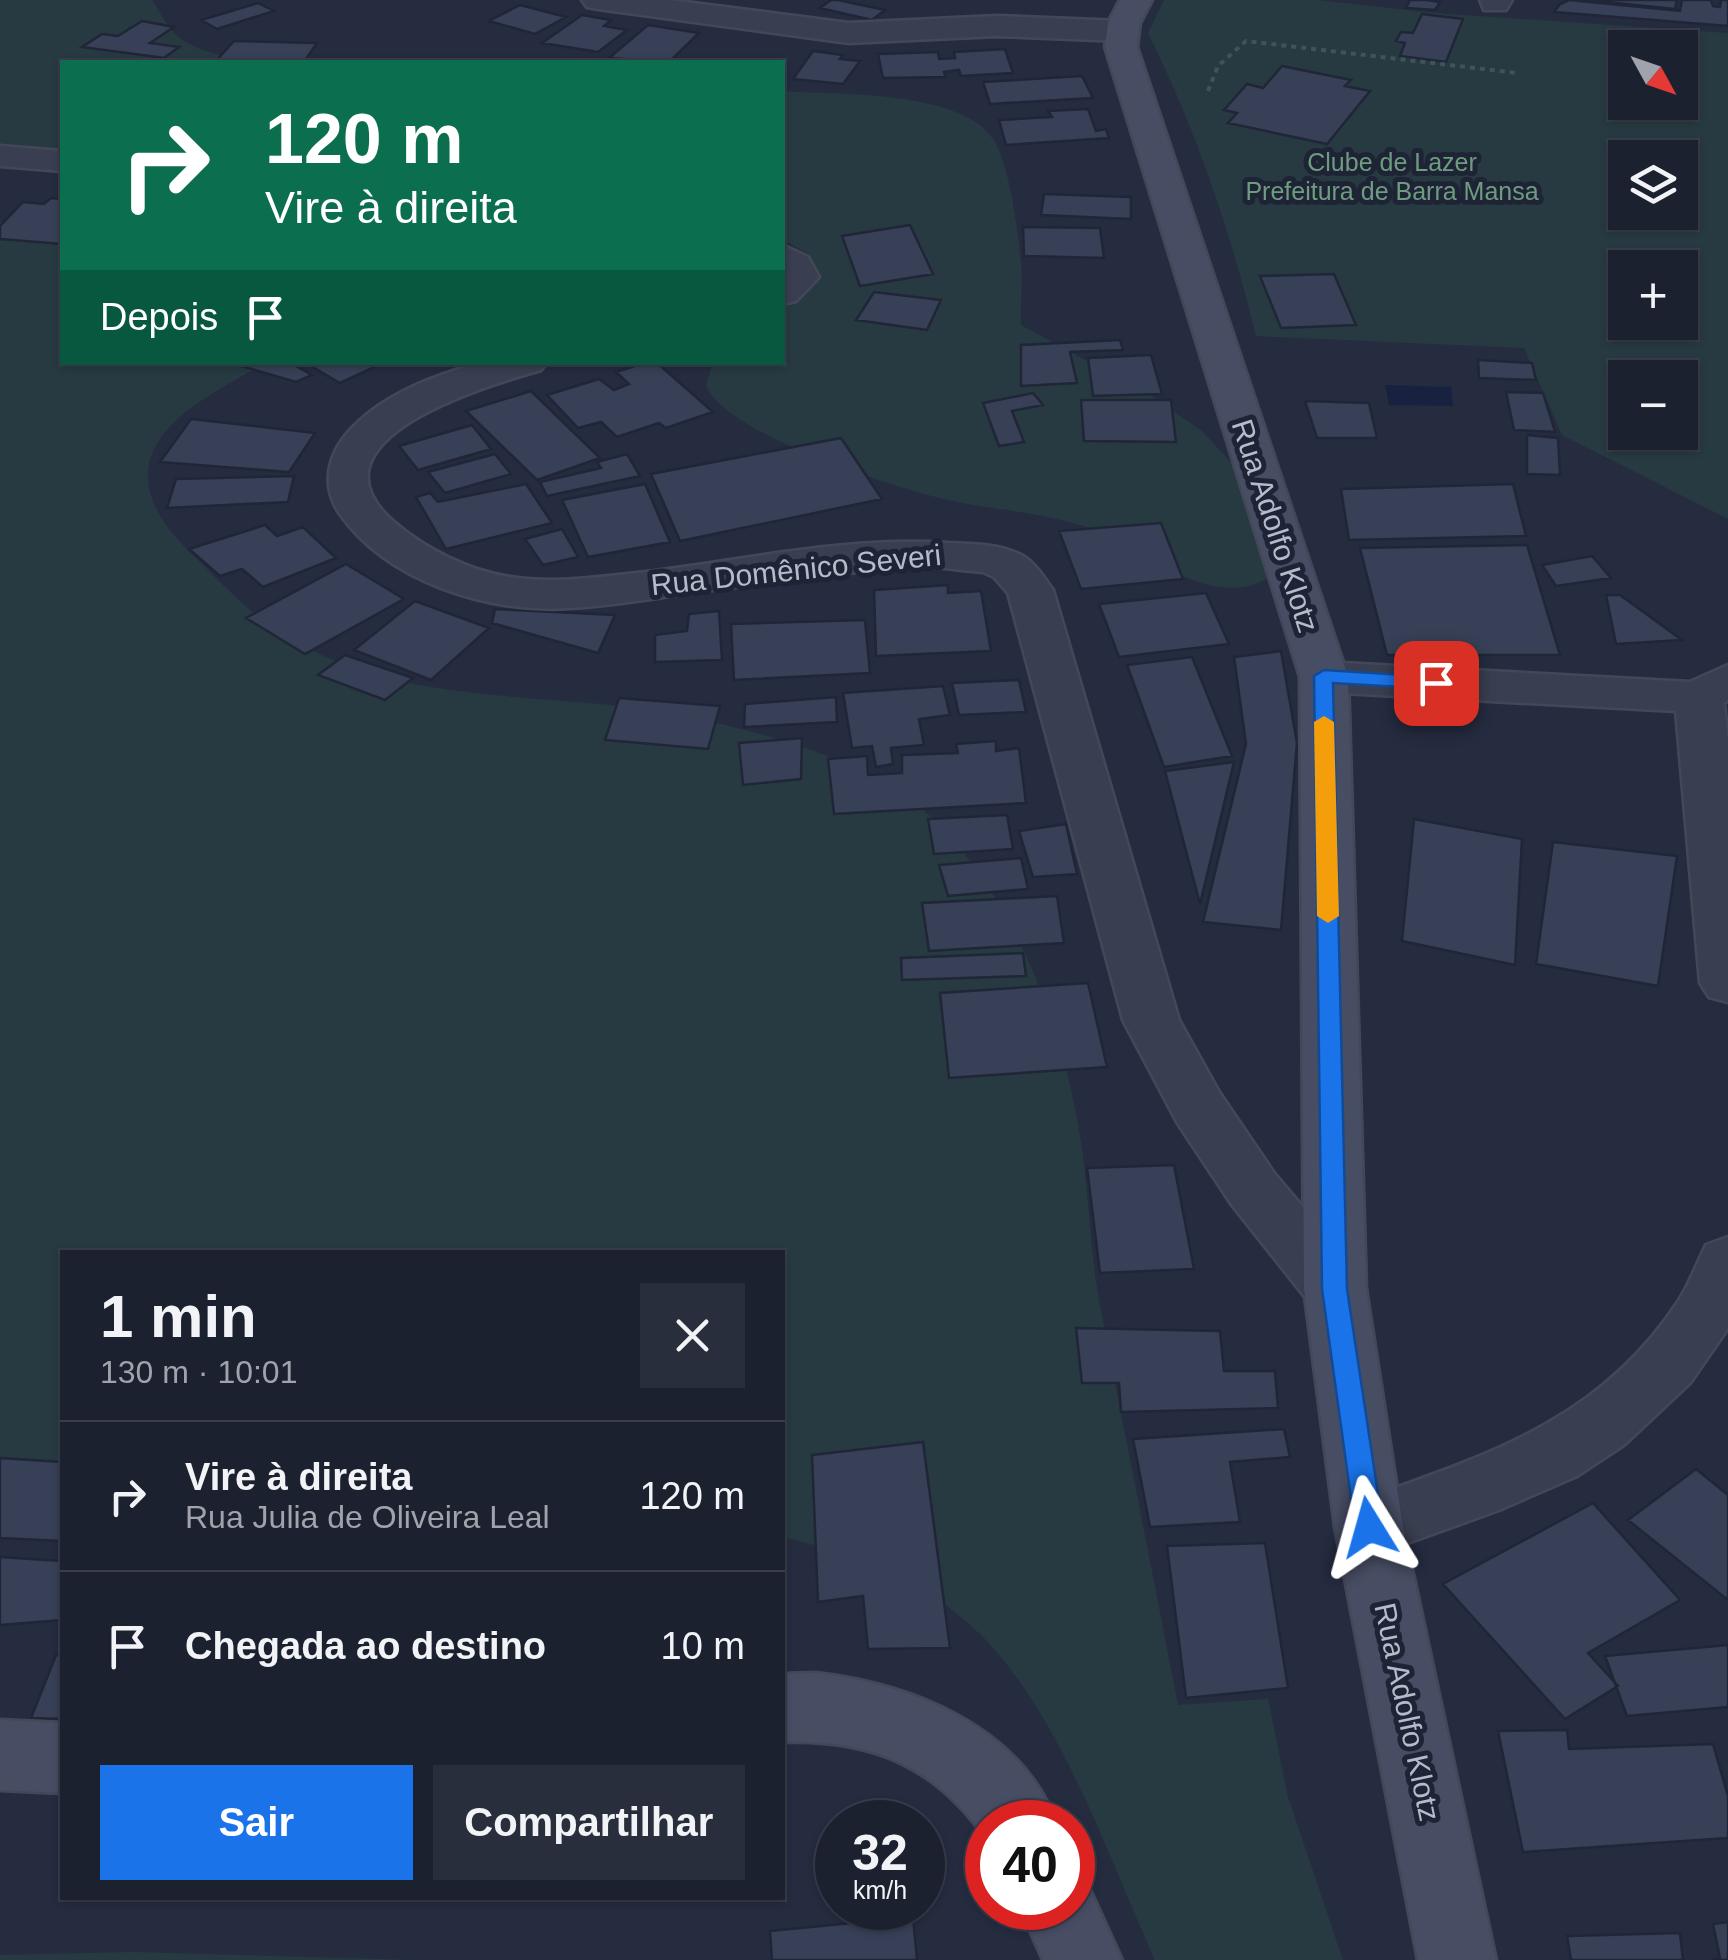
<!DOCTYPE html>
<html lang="pt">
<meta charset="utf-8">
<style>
:root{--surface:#1c2130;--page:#292e3c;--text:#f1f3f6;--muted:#a0a3ab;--line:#3a3e4c;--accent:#1a73e8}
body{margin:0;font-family:Helvetica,sans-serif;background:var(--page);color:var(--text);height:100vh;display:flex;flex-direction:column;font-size:38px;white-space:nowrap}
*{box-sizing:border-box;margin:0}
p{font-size:32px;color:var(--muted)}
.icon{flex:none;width:55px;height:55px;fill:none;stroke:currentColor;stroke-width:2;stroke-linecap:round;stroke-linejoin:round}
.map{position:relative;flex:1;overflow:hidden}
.side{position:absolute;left:60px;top:1250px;width:725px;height:650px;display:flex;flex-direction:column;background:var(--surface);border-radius:0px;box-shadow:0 2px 8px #0004,0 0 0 2px var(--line)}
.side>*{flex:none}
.banner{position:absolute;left:60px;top:60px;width:725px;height:305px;border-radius:0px;box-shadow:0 2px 8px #0004,0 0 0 2px var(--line);background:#0b6e4f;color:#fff;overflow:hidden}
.needle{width:65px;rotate:130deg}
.tools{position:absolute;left:1608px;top:30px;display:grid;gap:20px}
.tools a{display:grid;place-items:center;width:90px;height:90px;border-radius:0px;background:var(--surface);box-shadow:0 2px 8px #0004,0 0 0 2px var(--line);font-size:50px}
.speed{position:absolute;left:815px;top:1800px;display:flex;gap:20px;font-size:50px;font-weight:700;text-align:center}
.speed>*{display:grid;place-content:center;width:130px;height:130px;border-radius:50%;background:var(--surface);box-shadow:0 2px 8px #0004,0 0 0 2px var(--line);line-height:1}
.speed small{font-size:25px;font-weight:400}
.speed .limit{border:15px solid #d22;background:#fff;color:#111}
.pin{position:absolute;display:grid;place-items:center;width:85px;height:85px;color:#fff;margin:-42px;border-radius:20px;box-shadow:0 5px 15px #0006}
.me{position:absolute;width:110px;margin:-55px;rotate:352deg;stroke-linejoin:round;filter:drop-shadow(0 0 8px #0008)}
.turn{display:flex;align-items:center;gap:35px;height:210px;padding:0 40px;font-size:45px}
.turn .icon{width:130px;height:130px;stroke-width:2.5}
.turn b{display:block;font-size:70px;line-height:85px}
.then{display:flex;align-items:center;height:95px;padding:0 40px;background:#0003;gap:20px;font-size:38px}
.round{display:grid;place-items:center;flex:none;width:105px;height:105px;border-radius:0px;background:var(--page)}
.headline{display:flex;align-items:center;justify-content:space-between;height:170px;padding:0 40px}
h1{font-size:60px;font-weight:600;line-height:75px}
.button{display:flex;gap:20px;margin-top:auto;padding:20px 40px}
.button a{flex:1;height:115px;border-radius:0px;background:var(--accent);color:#fff;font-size:40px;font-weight:600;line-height:115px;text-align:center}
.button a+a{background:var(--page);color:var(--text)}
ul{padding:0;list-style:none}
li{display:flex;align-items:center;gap:30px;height:150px;padding:0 40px;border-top:2px solid var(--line)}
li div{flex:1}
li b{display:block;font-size:38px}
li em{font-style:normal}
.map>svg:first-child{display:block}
</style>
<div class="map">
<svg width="1728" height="1960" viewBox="0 0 1728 1960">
<rect width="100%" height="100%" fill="#252c40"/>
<path fill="#273a41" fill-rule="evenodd" d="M0 0H152C160 12 168 29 180 38 206 58 248 59 279 62H62V153L0 148Z
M1164 0H1318L1435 13 1728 33V519L1562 435 1524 348 1256 336C1231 233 1196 129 1148 33ZM1625 48H1680V102H1625ZM1625 158H1680V212H1625ZM1625 268H1680V322H1625ZM1625 378H1680V432H1625Z
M783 91C835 95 965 89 995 142 1010 169 1018 231 1021 263 1023 283 1020 304 1021 325L1153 397 1203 432 1250 483 1272 575C1255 588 1235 590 1214 586 1168 577 1128 541 1083 526 1040 512 993 510 948 500 896 488 724 434 706 385L713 363 782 362 783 306 813 273 810 255 783 240Z
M0 222 62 228V362L266 363C201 399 105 444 169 529 181 545 197 558 211 573 230 592 249 611 271 626 375 700 509 693 630 707 671 712 710 721 749 731 815 748 897 778 944 830 1018 910 1061 1024 1079 1130 1089 1186 1089 1244 1099 1300 1125 1435 1152 1570 1178 1705L1268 1699 1288 1797 1343 1960H1155C1109 1858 1059 1711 979 1633 927 1582 852 1553 783 1537L782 1252H62V1511L0 1508Z
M133 1952 414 1960H0V1955Z"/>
<path fill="#18213f" d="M1385 385 1451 387 1453 406 1389 405Z"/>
<path fill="#374057" stroke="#202637" stroke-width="2.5" d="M831 0H838L885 10 872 20 820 8Z
M1410 0H1427L1440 2 1435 10 1406 8Z
M1569 0 1680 11 1682 0H1711L1713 6 1720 7 1721 0H1728V26L1554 12 1560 4Z
M1586 0H1677L1675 9Z
M258 3 274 11 217 29 201 20Z
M520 5 566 17 535 34 489 21Z
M1422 14 1463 19 1446 62 1400 56 1405 43 1396 41 1401 32 1413 33Z
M582 15 611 20 604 26 627 30 598 52 542 43Z
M142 21 174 27 150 43 179 47 164 58 82 47 102 34 118 36Z
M648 25 699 33 669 62 609 58Z
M234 41 317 43 304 62H215Z
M1005 49 1013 73 961 76 959 70 944 72 946 77 883 78 878 54 938 52 939 59 955 58 954 52Z
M813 51 843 55 840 59 860 61 843 84 793 79Z
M1282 66 1351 80 1345 86 1370 91 1327 144 1228 123 1237 113 1224 110 1247 84 1263 88Z
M1082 76 1093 98 990 104 983 82Z
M1088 109 1096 131 1106 129 1109 138 1006 145 999 120 1052 117 1048 111Z
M1044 194 1131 197V219L1041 215Z
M51 198 62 199V244L0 239V226L23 202 44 204Z
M910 225 933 274 860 286 842 236Z
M1023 227 1100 228 1104 258 1024 256Z
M1334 274 1356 325 1281 328 1260 276Z
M874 292 941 300 927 330 856 320Z
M1120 340 1123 350 1070 352 1077 383 1021 386V345Z
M1151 355 1162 394 1093 396 1088 358Z
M1478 360 1532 363 1536 380 1479 378Z
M243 362H289L312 375 296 382 238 365Z
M304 362H378L381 364 340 383Z
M647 362H656L713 412 666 428 659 423 617 437 601 422 578 428 547 395 599 379 614 390 629 384 616 372Z
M531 391 600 458 537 480 466 411Z
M1506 392 1543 393 1555 432 1514 430Z
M1033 393 1043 405 1012 411 1024 442 999 446 983 403Z
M1081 400H1171L1176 442 1084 441Z
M1305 401 1369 403 1377 438H1317Z
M191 419 315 433 289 472 160 462Z
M472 425 491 449 418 470 399 446Z
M1527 435 1558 438 1560 475 1527 474Z
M841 438 882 499 680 541 651 474Z
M495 454 511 474 445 493 428 472Z
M627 454 640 476 547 496 540 482 601 468 597 462Z
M294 476 288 502 167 508 176 479Z
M526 484 552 523 446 549 416 497 430 493 438 502Z
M645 484 670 542 588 557 562 500Z
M1513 484 1526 536 1349 540 1341 489Z
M1161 523 1183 579 1081 589 1059 531Z
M265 525 277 536 303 527 336 558 263 587 242 569 220 576 189 549Z
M562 529 578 557 543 565 525 539Z
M1527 545 1560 655H1387L1360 548Z
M1592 556 1611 578 1556 586 1542 565Z
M346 564 404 599 305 654 246 618Z
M948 585V593L981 591 991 651 876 656 874 590Z
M1206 593 1229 644 1119 657 1099 604Z
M1606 595H1620L1682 640 1616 644Z
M415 601 489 628 431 680 354 650Z
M495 609 615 615 598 653 492 623Z
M719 611 722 660 655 662V635L687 631 689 614Z
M865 620 870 673 734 680 731 624Z
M1281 651 1297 743 1281 930 1203 922 1246 744 1234 657Z
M345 655 413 678 385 700 318 675Z
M1192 657 1232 756 1164 767 1127 665Z
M1019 680 1026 712 959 715 952 683Z
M943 686 950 715 919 719 924 745 891 748 893 764 876 767 872 746 852 748 843 693Z
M836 697 837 722 744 727 745 704Z
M619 698 720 706 708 749 605 740Z
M802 738 801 779 743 785 739 743Z
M996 741V751L1019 748 1026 803 834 814 828 759 867 756 868 775 902 773V755L958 753 956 744Z
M1234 762 1200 904 1165 771Z
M1007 815 1013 849 934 854 928 819Z
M1414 819 1522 839 1515 965 1402 941Z
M1066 824 1077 874 1033 877 1019 831Z
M1553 842 1677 856 1658 986 1536 964Z
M1021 858 1028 889 948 896 939 865Z
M1057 896 1064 943 929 951 922 903Z
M1023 953 1026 976 902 980 901 958Z
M1088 983 1107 1067 949 1078 940 993Z
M1174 1165 1194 1269 1100 1273 1087 1168Z
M1076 1328 1220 1331 1224 1371H1275L1278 1408 1121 1412 1119 1383H1082Z
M1284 1429 1290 1457 1230 1462 1240 1522 1150 1527 1133 1439Z
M923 1442 950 1648 868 1649 863 1596 818 1602 812 1455Z
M0 1458 62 1462V1541L0 1538Z
M1696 1469 1728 1495V1600L1628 1520Z
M1593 1503 1680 1600 1588 1653 1618 1686 1565 1719 1443 1584Z
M1265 1543 1288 1688 1186 1698 1167 1546Z
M0 1557 62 1561V1620L0 1625Z
M1728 1645V1707L1627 1716 1605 1656Z
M56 1655H62V1719L31 1718Z
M1567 1730 1569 1749 1713 1744 1728 1796V1838L1523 1852 1498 1731Z
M913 1917 917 1960H772L770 1931Z
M1728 1922V1960H1712L1720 1958 1713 1924Z
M1680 1933 1683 1960H1571L1567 1936Z"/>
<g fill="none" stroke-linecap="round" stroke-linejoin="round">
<g stroke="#434859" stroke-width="5">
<path id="street" d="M582 0H670L849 23 997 16 1122 21 1133 24 1138 31 1133 38 1122 41 997 36 849 43 598 9 587 7Z
M1480 0H1512L1506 10H1484Z
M0 146 62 151V171L0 166Z
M782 245 808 257 819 277 796 301 782 304Z
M481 362H547L541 370C488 385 299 440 394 522 425 549 469 571 510 577 556 584 600 577 646 572 743 560 851 536 948 543 973 544 1000 544 1023 556 1035 563 1045 579 1053 590L1179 1020 1219 1092 1274 1173 1357 1271 1366 1289 1357 1307 1335 1314 1313 1307 1232 1205 1177 1122 1123 1020 1008 593 994 577 983 572C956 570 926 564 900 567 832 574 764 584 697 592 654 598 612 606 569 608 489 614 387 581 340 514 319 484 329 450 354 426 388 392 435 376 481 362Z
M1324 662 1690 682 1728 665V700L1724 703 1728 741V1002L1709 997 1700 983 1676 711 1324 692 1307 687 1300 677 1307 667Z
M1728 1237V1328L1690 1383 1624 1445 1577 1476 1499 1510 1369 1557 1345 1548 1335 1527 1345 1506C1477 1458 1597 1426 1679 1300 1690 1283 1697 1263 1706 1245Z"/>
</g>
<g stroke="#434859" stroke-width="5">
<path id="secondary" d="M1120 0H1152L1140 23 1137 47 1348 677 1366 1289 1403 1527 1496 1960H1418L1335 1527 1304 1289 1300 677 1105 47 1108 23Z
M816 1673C911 1684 1020 1726 1056 1822H988V1842C937 1766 872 1739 782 1742V1674Z
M0 1720 62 1723V1793L0 1790Z
M1072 1875 1086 1881 1122 1960H1043L1020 1908H1072Z"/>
</g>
<path stroke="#405359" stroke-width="4" stroke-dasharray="5 5" stroke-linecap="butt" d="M1208 91 1218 66 1246 41 1517 73"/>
<use href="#street" fill="#393f50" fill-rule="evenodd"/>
<use href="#secondary" fill="#474d63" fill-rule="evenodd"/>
</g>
<path fill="#1a73e8" stroke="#114b97" stroke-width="2.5" d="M1324 670 1436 677 1446 683 1436 689 1333 683 1347 1289 1383 1527 1379 1536 1369 1539 1359 1536 1355 1527 1322 1289 1314 676Z"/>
<path fill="#f59e0b" d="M1324 716 1334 722 1339 916 1328 923 1317 916 1314 722Z"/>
<g text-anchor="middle" stroke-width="10" stroke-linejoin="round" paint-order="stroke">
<g font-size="25" fill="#6d9c7f" stroke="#1e2435">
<text x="1392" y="171">Clube de Lazer<tspan x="1392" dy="29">Prefeitura de Barra Mansa</tspan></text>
</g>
<g font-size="30" fill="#b6bbcb" stroke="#1e2435">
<text transform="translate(1275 526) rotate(72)" y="10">Rua Adolfo Klotz</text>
<text transform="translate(796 570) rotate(-6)" y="10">Rua Domênico Severi</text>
<text transform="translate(1407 1712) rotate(78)" y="10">Rua Adolfo Klotz</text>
</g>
</g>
</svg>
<div class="tools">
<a><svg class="needle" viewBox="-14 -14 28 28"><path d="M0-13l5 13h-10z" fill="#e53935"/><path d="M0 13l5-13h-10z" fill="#a0a3ab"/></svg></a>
<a><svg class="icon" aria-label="layers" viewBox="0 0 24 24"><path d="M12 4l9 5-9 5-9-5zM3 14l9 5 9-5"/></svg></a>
<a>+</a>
<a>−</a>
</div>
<div class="speed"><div>32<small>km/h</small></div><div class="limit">40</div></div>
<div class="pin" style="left:1436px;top:683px;background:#d93025"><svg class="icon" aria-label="arrive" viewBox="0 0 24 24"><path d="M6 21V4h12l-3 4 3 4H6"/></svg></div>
<svg class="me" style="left:1369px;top:1527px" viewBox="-20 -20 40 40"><path d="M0-17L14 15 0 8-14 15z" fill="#1a73e8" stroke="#fff" stroke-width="4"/></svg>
<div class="banner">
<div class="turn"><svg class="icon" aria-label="right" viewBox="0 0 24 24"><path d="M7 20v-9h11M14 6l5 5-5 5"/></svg><div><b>120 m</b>Vire à direita</div></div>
<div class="then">Depois<svg class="icon" aria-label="arrive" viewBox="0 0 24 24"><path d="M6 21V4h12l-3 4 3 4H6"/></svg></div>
</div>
<section class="side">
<div class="headline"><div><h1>1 min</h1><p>130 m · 10:01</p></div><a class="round"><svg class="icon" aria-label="close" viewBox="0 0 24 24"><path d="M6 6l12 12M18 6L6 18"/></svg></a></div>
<ul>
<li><svg class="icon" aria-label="right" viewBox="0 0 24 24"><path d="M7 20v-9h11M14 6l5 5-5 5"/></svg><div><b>Vire à direita</b><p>Rua Julia de Oliveira Leal</p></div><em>120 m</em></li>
<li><svg class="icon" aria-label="arrive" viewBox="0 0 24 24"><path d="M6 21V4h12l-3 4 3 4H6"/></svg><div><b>Chegada ao destino</b></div><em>10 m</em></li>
</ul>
<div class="button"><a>Sair</a><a>Compartilhar</a></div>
</section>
</div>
